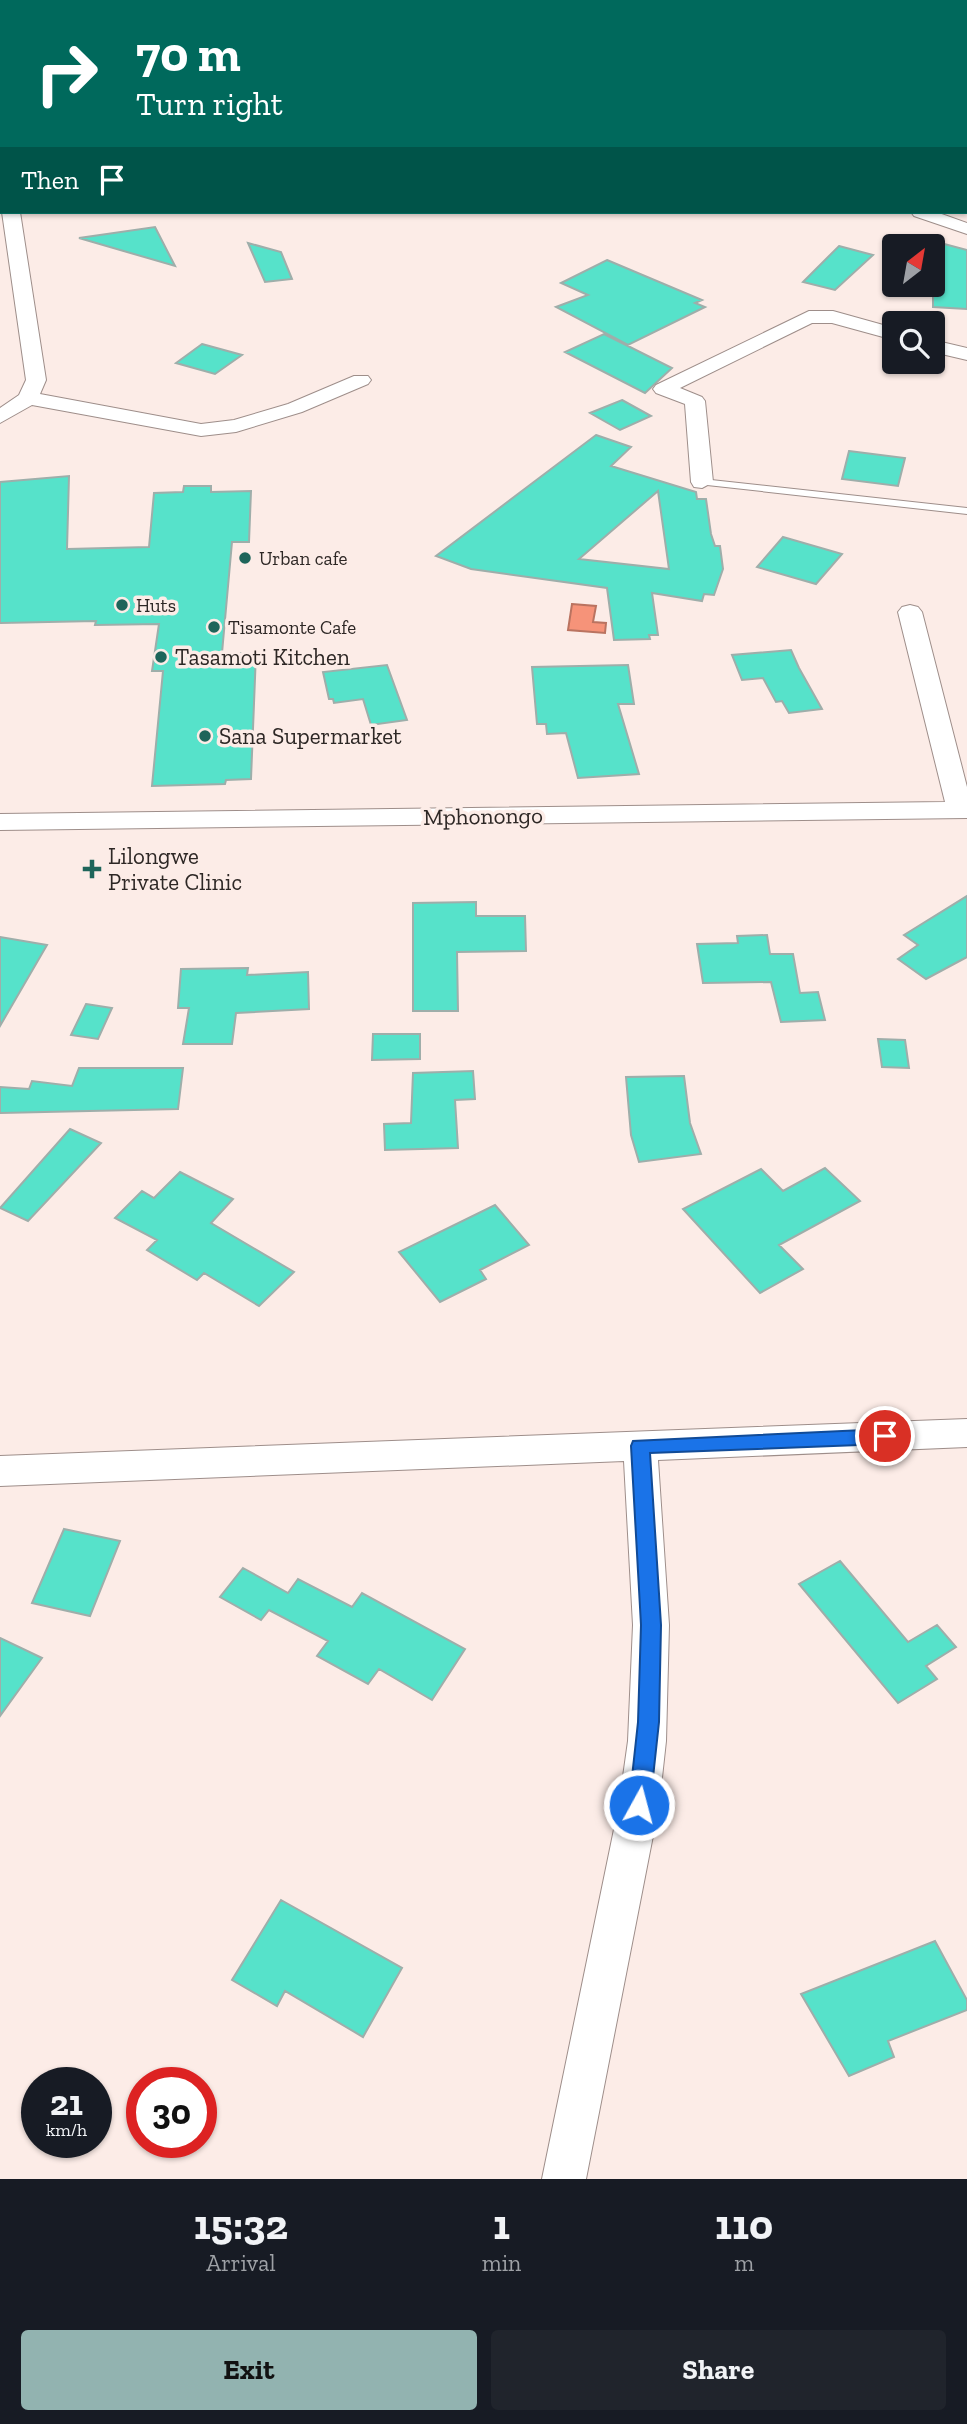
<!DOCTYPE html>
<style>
:root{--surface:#171b24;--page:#20242c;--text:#f1f3f6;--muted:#9ea1a6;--accent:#92b3b0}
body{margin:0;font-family:"Zilla Slab",serif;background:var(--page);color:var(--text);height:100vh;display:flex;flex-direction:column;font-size:26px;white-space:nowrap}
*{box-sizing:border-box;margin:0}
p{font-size:23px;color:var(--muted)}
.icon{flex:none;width:38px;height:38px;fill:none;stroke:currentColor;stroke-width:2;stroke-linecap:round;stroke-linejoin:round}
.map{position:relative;height:2179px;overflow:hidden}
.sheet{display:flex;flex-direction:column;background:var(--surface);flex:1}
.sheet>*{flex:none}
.hud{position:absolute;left:0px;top:0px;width:968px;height:214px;box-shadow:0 2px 5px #0004;background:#00695c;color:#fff;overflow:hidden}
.needle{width:46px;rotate:31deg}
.fabs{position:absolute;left:882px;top:234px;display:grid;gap:14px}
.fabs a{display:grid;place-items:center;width:63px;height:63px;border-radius:7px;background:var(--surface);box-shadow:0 2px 5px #0004;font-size:35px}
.speed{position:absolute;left:21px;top:2067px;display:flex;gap:14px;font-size:35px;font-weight:700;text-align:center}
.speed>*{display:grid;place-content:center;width:91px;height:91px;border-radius:50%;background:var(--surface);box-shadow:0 2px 5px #0004;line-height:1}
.speed small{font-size:18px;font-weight:400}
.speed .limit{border:10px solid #d22;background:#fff;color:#111}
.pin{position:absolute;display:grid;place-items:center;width:60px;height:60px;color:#fff;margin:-30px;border:4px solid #fff;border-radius:50%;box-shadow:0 2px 7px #0007}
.me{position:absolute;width:77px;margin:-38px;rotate:7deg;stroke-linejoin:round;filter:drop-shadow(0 0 5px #0008)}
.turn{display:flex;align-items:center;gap:24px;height:147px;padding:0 21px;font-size:32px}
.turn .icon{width:91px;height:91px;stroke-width:2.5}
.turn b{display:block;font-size:49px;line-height:60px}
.then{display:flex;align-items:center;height:66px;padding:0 21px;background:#0003;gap:14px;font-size:26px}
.eta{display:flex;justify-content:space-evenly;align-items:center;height:119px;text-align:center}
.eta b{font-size:42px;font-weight:700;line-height:49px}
.button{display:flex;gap:14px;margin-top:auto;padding:14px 21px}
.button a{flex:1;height:80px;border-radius:7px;background:var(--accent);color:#111;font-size:28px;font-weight:700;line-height:80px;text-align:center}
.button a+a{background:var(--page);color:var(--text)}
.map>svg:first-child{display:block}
</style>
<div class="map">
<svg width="967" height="2179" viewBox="0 0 967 2179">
<rect width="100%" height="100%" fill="#fcece7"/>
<path fill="#f69379" stroke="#ba7360" stroke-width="2" d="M572 604 596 606 593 622 606 623 605 633 568 630Z"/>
<path fill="#56e2ca" stroke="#9eaeaa" stroke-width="2" fill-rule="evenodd" d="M155 227 175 266 79 238Z
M933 241 967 250V309L933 307Z
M248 243 281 252 292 279 265 282Z
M839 246 873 255 835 290 803 282Z
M607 260 702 300 695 303 705 307 628 345 556 307 588 295 561 283Z
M604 334 672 368 645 393 565 352Z
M202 344 242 355 215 374 176 363Z
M622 400 651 416 620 430 590 413Z
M596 435 631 447 611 466 696 492 697 499H706L711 534 715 546H720L723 569 714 595 704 594 702 601 652 593 658 635H649L650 639 614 640 607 588 471 569 436 556ZM658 491 669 569 579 559Z
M849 451 905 458 898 486 842 479Z
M69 476 67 549 149 547 154 493 183 492 184 486H211V492L251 491 249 542H232L222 653H256L251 779 226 780 225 784 152 786 163 671H152L159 624 95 625 96 621 0 623V482Z
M783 537 842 554 816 584 757 567Z
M791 650 799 668 822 709 789 713 782 701 776 702 763 678 742 680 732 655Z
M387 665 407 720 371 725 363 699 334 703 333 699H329L323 672Z
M628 665 634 704H618L639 774 578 778 566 733 547 734 546 724H537L532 667Z
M967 896V957L926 979 898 959 918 945 904 935Z
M476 902V916H525L526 951 457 952 458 1011H413V903Z
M767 935 770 954H793L800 993 818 992 825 1020 781 1022 771 982 703 983 697 944 738 943 737 936Z
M0 937 47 945 0 1026Z
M248 968 247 975 308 972 309 1009 236 1013 232 1044H183L189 1008H178L181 969Z
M86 1004 112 1008 98 1039 71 1035Z
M373 1034H420V1059L372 1060Z
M878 1039 905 1040 909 1068 882 1067Z
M79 1068H183L178 1109 0 1113V1087L29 1089 32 1081 72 1086Z
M473 1071 475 1099 455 1100 458 1148 385 1150 384 1124 411 1123 413 1073Z
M684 1076 690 1123 701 1154 639 1162 631 1135 626 1077Z
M70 1129 101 1143 28 1221 0 1208Z
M825 1168 860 1201 779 1245 803 1269 760 1293 683 1209 761 1169 783 1191Z
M180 1172 233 1199 211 1223 294 1272 259 1306 204 1273 197 1280 147 1250 157 1240 115 1218 142 1191 154 1198Z
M495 1205 529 1245 480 1270 486 1279 440 1302 399 1252Z
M64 1529 120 1541 90 1616 32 1603Z
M840 1561 908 1642 937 1625 956 1647 926 1666 937 1679 898 1703 799 1584Z
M243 1568 288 1593 298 1579 352 1607 362 1593 465 1649 432 1700 379 1669 368 1684 317 1656 328 1641 269 1610 261 1620 220 1597Z
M0 1638 42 1658 0 1716Z
M281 1900 402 1968 363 2037 285 1991 277 2006 232 1980Z
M935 1941 967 2000V2010L888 2041 894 2057 849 2076 801 1994Z"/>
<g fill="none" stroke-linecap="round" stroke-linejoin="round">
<g stroke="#9e8e8a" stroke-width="2">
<path id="lane" d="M702 479 967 508V514L698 484V480Z"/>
</g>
<g stroke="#9e8e8a" stroke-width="2">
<path id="street" d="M99 0H122L98 2Z
M213 0H234L235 2H215Z
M912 0H934L935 2H914Z
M966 5H967V15H966Z
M2 18V28L0 29V19Z
M0 136H2V158H0Z
M2 212H20L46 380 40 394 201 424 234 420 288 404 354 376H368L371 380 368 384 302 412 236 432 201 436 32 405 0 423V408L19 395 26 380Z
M911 212H936L967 223V234L914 216Z
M809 311H833L894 328V340L832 323H812L680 388 702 397 705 401 713 482 702 488 694 487 691 482 685 404 656 393 653 389 656 385Z
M933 340 967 348V360L933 352Z
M910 605 918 607 922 612 967 787V818L0 830V814L945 802 898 612 902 607Z
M967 1419V1447L658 1460 669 1625 666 1741 659 1805 586 2179H542L619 1805 628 1741 633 1625 624 1461 0 1486V1456Z"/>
</g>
<use href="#lane" fill="#fff" fill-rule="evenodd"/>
<use href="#street" fill="#fff" fill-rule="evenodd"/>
</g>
<path fill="#1a73e8" stroke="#114b97" stroke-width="2" d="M885 1429 894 1436 885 1444 650 1453 661 1625 659 1722 650 1805 647 1812 639 1815 632 1812 629 1805 638 1722 641 1625 631 1446 633 1441Z"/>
<g fill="#1e655a" stroke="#fcece7" stroke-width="2.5">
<circle cx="245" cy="558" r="7"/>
<circle cx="122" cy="605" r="7"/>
<circle cx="214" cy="627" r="7"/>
<circle cx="161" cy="657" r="7"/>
<circle cx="205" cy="736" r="7"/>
<path d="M88.5 858.5h7v7h7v7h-7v7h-7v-7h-7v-7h7z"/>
</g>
<g text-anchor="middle" stroke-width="7" stroke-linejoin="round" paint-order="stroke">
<g font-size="19" fill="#2d2725" stroke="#fcece7" text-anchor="start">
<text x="259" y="565">Urban cafe</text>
<text x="136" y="612">Huts</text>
<text x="228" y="634">Tisamonte Cafe</text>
</g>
<g font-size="23" fill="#2d2725" stroke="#fcece7" text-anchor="start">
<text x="175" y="665">Tasamoti Kitchen</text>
<text x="219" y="744">Sana Supermarket</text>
<text x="108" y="864">Lilongwe<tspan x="108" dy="26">Private Clinic</tspan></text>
</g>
<g font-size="23" fill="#2d2725" stroke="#fcece7">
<text transform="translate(483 816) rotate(-1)" y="8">Mphonongo</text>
</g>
</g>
</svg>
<div class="fabs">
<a><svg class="needle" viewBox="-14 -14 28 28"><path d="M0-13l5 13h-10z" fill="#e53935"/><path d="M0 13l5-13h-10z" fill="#9ea1a6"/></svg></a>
<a><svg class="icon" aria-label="search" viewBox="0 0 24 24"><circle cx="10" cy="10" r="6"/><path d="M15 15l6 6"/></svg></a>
</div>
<div class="speed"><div>21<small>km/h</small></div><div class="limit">30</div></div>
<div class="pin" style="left:885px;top:1436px;background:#d93025"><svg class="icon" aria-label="arrive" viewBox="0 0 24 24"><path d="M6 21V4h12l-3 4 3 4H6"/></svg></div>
<svg class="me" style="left:639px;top:1805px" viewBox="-20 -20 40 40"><circle r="17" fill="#1a73e8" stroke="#fff" stroke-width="3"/><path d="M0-11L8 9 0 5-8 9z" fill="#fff"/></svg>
<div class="hud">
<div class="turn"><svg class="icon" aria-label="right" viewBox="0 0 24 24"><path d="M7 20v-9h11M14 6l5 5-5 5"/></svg><div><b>70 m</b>Turn right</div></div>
<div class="then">Then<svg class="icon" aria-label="arrive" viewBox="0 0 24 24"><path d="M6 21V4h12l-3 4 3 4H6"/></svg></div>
</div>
</div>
<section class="sheet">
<div class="eta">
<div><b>15:32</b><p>Arrival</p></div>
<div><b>1</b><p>min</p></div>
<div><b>110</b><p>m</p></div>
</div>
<div class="button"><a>Exit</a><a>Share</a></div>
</section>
